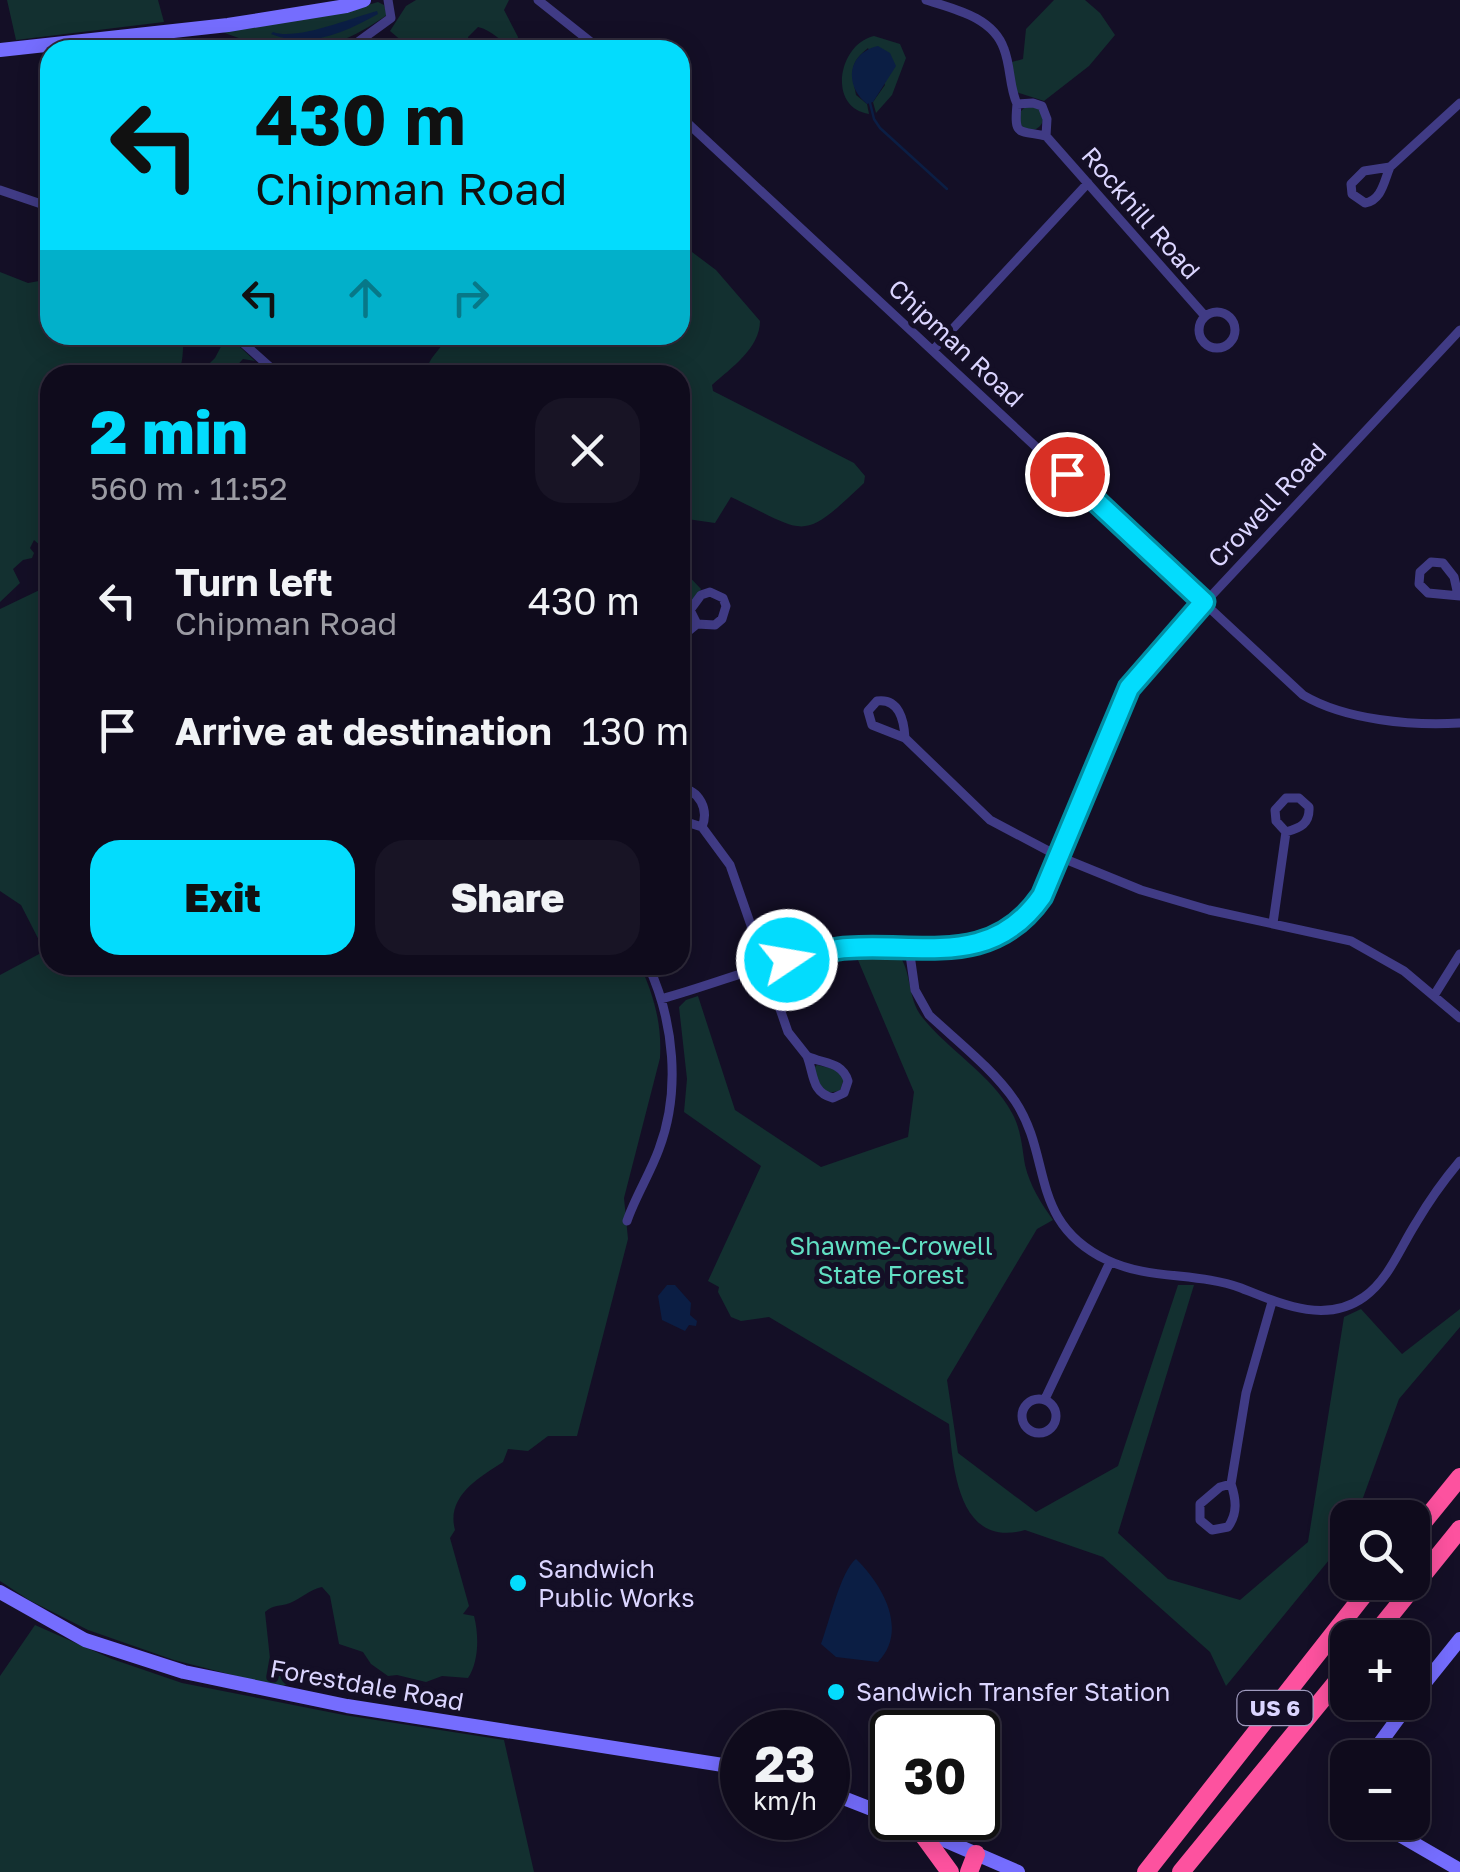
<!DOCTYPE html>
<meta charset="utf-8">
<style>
:root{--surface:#0f0b1c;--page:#181425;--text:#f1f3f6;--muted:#9b9ba3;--line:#2f2b3b;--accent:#03dcfd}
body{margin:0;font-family:"Golos Text",sans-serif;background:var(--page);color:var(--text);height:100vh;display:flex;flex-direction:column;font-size:38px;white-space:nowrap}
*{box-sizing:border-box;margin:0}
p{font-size:32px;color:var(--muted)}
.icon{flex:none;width:55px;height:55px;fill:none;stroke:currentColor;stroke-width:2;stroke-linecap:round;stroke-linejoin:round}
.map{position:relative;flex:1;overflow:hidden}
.drawer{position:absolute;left:40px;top:365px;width:650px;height:610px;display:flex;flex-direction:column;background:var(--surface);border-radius:30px;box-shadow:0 5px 25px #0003,0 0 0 2px var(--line)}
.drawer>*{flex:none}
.hud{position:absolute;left:40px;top:40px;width:650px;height:305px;border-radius:30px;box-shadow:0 5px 25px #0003,0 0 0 2px var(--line);background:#03dcfd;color:#111;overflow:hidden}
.fabs{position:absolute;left:1330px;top:1500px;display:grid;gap:20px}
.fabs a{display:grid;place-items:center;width:100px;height:100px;border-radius:20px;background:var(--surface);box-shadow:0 5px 25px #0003,0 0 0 2px var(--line);font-size:50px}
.speed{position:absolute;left:720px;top:1710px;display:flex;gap:20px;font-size:50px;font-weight:700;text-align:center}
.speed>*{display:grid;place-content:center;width:130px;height:130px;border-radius:50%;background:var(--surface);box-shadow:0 5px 25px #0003,0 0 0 2px var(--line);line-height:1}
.speed small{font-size:25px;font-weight:400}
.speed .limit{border:5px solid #111;border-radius:15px;background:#fff;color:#111}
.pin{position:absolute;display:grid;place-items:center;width:85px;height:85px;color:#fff;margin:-42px;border:5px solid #fff;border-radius:50%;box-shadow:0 2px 10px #0007}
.me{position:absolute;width:110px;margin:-55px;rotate:78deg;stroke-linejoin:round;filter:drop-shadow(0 0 8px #0008)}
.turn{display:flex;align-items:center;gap:35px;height:210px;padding:0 50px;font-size:45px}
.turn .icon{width:130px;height:130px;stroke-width:2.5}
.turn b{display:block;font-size:70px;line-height:85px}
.lanes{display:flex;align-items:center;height:95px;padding:0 50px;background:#0003;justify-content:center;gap:50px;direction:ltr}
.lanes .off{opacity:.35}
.round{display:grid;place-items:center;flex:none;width:105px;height:105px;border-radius:30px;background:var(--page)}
.summary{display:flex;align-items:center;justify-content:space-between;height:170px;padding:0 50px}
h1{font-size:60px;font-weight:800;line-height:75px;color:var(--accent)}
.button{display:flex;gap:20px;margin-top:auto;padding:20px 50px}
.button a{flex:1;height:115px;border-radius:30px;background:var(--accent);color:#111;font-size:40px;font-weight:800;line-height:115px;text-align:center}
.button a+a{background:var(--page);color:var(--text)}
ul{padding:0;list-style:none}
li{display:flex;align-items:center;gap:30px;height:130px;padding:0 50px}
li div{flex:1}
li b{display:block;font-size:38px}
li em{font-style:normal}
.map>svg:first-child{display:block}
</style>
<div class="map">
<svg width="1460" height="1872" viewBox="0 0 1460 1872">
<rect width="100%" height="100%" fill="#140f26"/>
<path fill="#133030" d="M7 0H158L164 22 16 40Z
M416 0H509L504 10 518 37 516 47C503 46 495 31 478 27L468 37 469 44 483 50H401L403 42 390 31 406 6Z
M1054 0H1085L1100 13 1115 35 1089 66 1044 101 1016 92 1012 62 1023 59 1026 29Z
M378 2 384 5 387 15C326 57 289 58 220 31L347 11Z
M874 36 900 44 906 58 892 95 876 113 873 102 885 85 868 48C848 64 852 72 856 95L867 104 869 114C827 108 838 44 874 36Z
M1019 118a12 12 0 1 1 24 0a12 12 0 1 1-24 0Z
M680 243 716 270 760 321C760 348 731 368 712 385L713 391 854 463 865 476 864 483C800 544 807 533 731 497L715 523 680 518V375H555L551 372V375H430C423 365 435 355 441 346L439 339 434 335H680Z
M0 272 28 283 50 279V335H186C181 344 185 358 179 370L184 375H50V554L34 540 30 548 34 553 32 558 23 560 13 569 20 583 0 602Z
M227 335 255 361 243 359 228 375H198L215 358Z
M680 567 701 589 689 606 680 600Z
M50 585V965H640C654 996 662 1024 660 1058L624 1198 628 1239 577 1436H548L528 1451 508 1449 503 1462C478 1478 446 1497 455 1530L450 1538 469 1606 463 1614 474 1616C479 1635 479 1662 468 1678L442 1676 426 1682 397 1675 388 1676 371 1664 363 1652 339 1644 330 1596 322 1587C309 1590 302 1598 290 1603 279 1607 274 1604 265 1612L271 1668 276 1671 311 1669 317 1677 313 1682 299 1680 280 1687 174 1660 88 1630 29 1600 0 1581V975L41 953 43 948 21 905 0 891V609Z
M855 953 898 954C912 970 907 998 922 1017 949 1051 991 1074 1012 1113 1021 1129 1022 1147 1025 1165 1030 1186 1041 1203 1053 1220L1037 1229 947 1380 958 1453 1036 1512 1118 1466 1178 1285H1194L1118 1533 1168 1579 1240 1600 1308 1542 1344 1317 1361 1309 1402 1354 1460 1309V1327L1399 1399 1356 1517 1348 1518 1347 1538 1226 1686 1210 1652 1103 1557 1025 1530C958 1549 953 1467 949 1424L769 1317 741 1321 731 1317 718 1292 719 1287 708 1281 761 1166 684 1112 687 1079 679 1007 686 1000 698 996 735 1110 821 1167 908 1137 914 1092Z
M817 1065 834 1069 844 1078 840 1091 826 1093 819 1086 814 1068Z
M35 1625 112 1659 182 1683 344 1715 504 1740 534 1872H0V1676Z"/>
<path fill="#0b1e44" d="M377 11 378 14C344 33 309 49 271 34L273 32C296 41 351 18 377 11Z
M878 46 890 53 896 66 873 102 867 104C844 86 847 53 878 46Z
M667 1285H675L691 1303 690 1315 697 1321 696 1326 689 1325 685 1331 662 1320 658 1296Z
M856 1559C882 1584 909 1630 878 1662L836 1657 821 1644C829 1623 841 1570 856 1559Z"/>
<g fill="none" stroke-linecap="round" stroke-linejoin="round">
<path stroke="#0b1e44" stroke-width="2.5" d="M870 103 874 119 880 128 947 189"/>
<path stroke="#403b85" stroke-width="9" d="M538 0 601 50
M926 0C954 9 993 17 1004 49 1011 67 1009 86 1017 104
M347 50 391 18 388 0
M1017 104 1033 103 1042 106 1047 119 1046 136C1018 130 1014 137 1017 104Z
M680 116 1303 695C1345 720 1412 726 1460 723
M1046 136 1205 316
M1390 167C1384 181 1382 200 1365 203L1352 194 1351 184 1364 171Z
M1390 167 1460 103
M0 190 50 207
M1199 330a18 18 0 1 1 36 0a18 18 0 1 1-36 0Z
M234 335 279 375
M934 349 1088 183
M1458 595 1454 577 1443 563 1431 562 1420 572 1419 584 1428 593 1460 596
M680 638 697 624 715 625 722 619 726 606 723 598 710 592 701 595 690 610 697 624
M905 738C904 720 899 698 877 701L868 711 872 725 905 738 990 820 1060 857 1141 890 1209 910 1351 941 1404 971 1460 1018
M680 788C700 790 709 810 702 827L680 820
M702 827 730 865 788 1032 807 1056
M1273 923 1286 832 1276 821 1275 810 1286 798H1299L1309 807C1310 824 1300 828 1286 832
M909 948 915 990 929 1015C958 1042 993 1069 1015 1101 1053 1158 1028 1222 1107 1260 1148 1280 1198 1272 1241 1288 1279 1303 1325 1325 1364 1297 1389 1279 1400 1248 1416 1223 1429 1201 1443 1181 1460 1161
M1435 994 1460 954
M661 999C720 983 776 958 837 949 887 942 941 958 989 941 1010 933 1029 916 1041 897 1083 827 1093 741 1139 673L1460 330
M807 1056C823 1064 842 1061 848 1081L844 1093 833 1098C811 1093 814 1073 807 1056Z
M627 1221C635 1197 650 1174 659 1149 681 1091 674 1021 648 965
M1022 1416a17 17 0 1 1 34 0a17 17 0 1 1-34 0Z
M1045 1399 1110 1262
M1231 1484 1246 1393 1272 1302
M1231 1484C1236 1499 1238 1513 1228 1527L1212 1530 1200 1520V1504L1220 1487Z"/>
<path stroke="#756dfe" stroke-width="14" d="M0 50 228 25 346 6 364 0
M0 1592 85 1640 184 1672 347 1706 742 1768
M1412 1699 1460 1639
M1369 1758 1410 1702
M828 1792 892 1817
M893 1818 1018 1872
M1377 1822 1460 1870"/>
<path stroke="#fd529f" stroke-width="18" d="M1412 1536 1460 1477
M1372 1638 1460 1529
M920 1831 950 1872
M969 1872 976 1854
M1146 1872 1374 1582
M1181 1872 1348 1668"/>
</g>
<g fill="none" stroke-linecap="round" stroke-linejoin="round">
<g stroke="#028fa4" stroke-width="25">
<path id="route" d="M787 960C807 955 828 949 848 948 923 943 992 968 1042 896L1129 688 1204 602 1067 474"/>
</g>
<use href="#route" stroke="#03dcfd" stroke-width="18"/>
</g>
<g fill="#03dcfd" stroke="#140f26" stroke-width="4">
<circle cx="518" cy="1583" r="10"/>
<circle cx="836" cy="1692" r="10"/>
</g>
<g text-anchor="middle" stroke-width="10" stroke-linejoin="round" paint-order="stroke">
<rect fill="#140f26" stroke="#9f9abe" stroke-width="2.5" x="1237.5" y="1691" width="75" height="34" rx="8"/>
<g font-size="22" font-weight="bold" fill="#dbd5ff">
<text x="1275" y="1716">US 6</text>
</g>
<g font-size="25" fill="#dbd5ff" stroke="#140f26">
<text transform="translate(1141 213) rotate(49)" y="9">Rockhill Road</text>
<text transform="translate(956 343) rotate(43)" y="9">Chipman Road</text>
<text transform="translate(1267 505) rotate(-47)" y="9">Crowell Road</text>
<text transform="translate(367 1685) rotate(10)" y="9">Forestdale Road</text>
</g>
<g font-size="25" fill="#61dfc3" stroke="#140f26">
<text x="891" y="1255">Shawme-Crowell<tspan x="891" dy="29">State Forest</tspan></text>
</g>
<g font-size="25" fill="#dbd5ff" stroke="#140f26" text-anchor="start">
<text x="538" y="1578">Sandwich<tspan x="538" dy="29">Public Works</tspan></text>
<text x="856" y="1701">Sandwich Transfer Station</text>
</g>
</g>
</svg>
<div class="fabs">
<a><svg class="icon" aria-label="search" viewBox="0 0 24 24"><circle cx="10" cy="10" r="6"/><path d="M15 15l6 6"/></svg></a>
<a>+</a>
<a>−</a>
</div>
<div class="speed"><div>23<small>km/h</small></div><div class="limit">30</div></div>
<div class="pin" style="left:1067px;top:474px;background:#d93025"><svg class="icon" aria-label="arrive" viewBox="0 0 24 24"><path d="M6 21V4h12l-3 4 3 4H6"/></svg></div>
<svg class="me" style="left:787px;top:960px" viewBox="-20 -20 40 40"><circle r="17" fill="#03dcfd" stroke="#fff" stroke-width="3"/><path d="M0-11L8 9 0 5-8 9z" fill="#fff"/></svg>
<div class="hud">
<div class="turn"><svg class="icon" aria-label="left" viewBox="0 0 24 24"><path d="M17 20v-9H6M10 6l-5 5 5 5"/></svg><div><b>430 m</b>Chipman Road</div></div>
<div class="lanes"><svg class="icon" aria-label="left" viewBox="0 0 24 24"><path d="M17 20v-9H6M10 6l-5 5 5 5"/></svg><svg class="icon off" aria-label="ahead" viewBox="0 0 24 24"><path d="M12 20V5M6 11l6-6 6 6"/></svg><svg class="icon off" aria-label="right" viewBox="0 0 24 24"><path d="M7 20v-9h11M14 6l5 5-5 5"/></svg></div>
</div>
<section class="drawer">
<div class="summary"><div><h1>2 min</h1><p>560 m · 11:52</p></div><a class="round"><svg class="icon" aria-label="close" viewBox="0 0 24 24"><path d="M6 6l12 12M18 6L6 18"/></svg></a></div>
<ul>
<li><svg class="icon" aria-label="left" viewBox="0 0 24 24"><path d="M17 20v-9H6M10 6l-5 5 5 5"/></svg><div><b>Turn left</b><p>Chipman Road</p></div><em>430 m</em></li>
<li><svg class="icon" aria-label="arrive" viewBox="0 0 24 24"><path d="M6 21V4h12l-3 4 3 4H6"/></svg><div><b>Arrive at destination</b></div><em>130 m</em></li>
</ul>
<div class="button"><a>Exit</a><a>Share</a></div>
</section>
</div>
